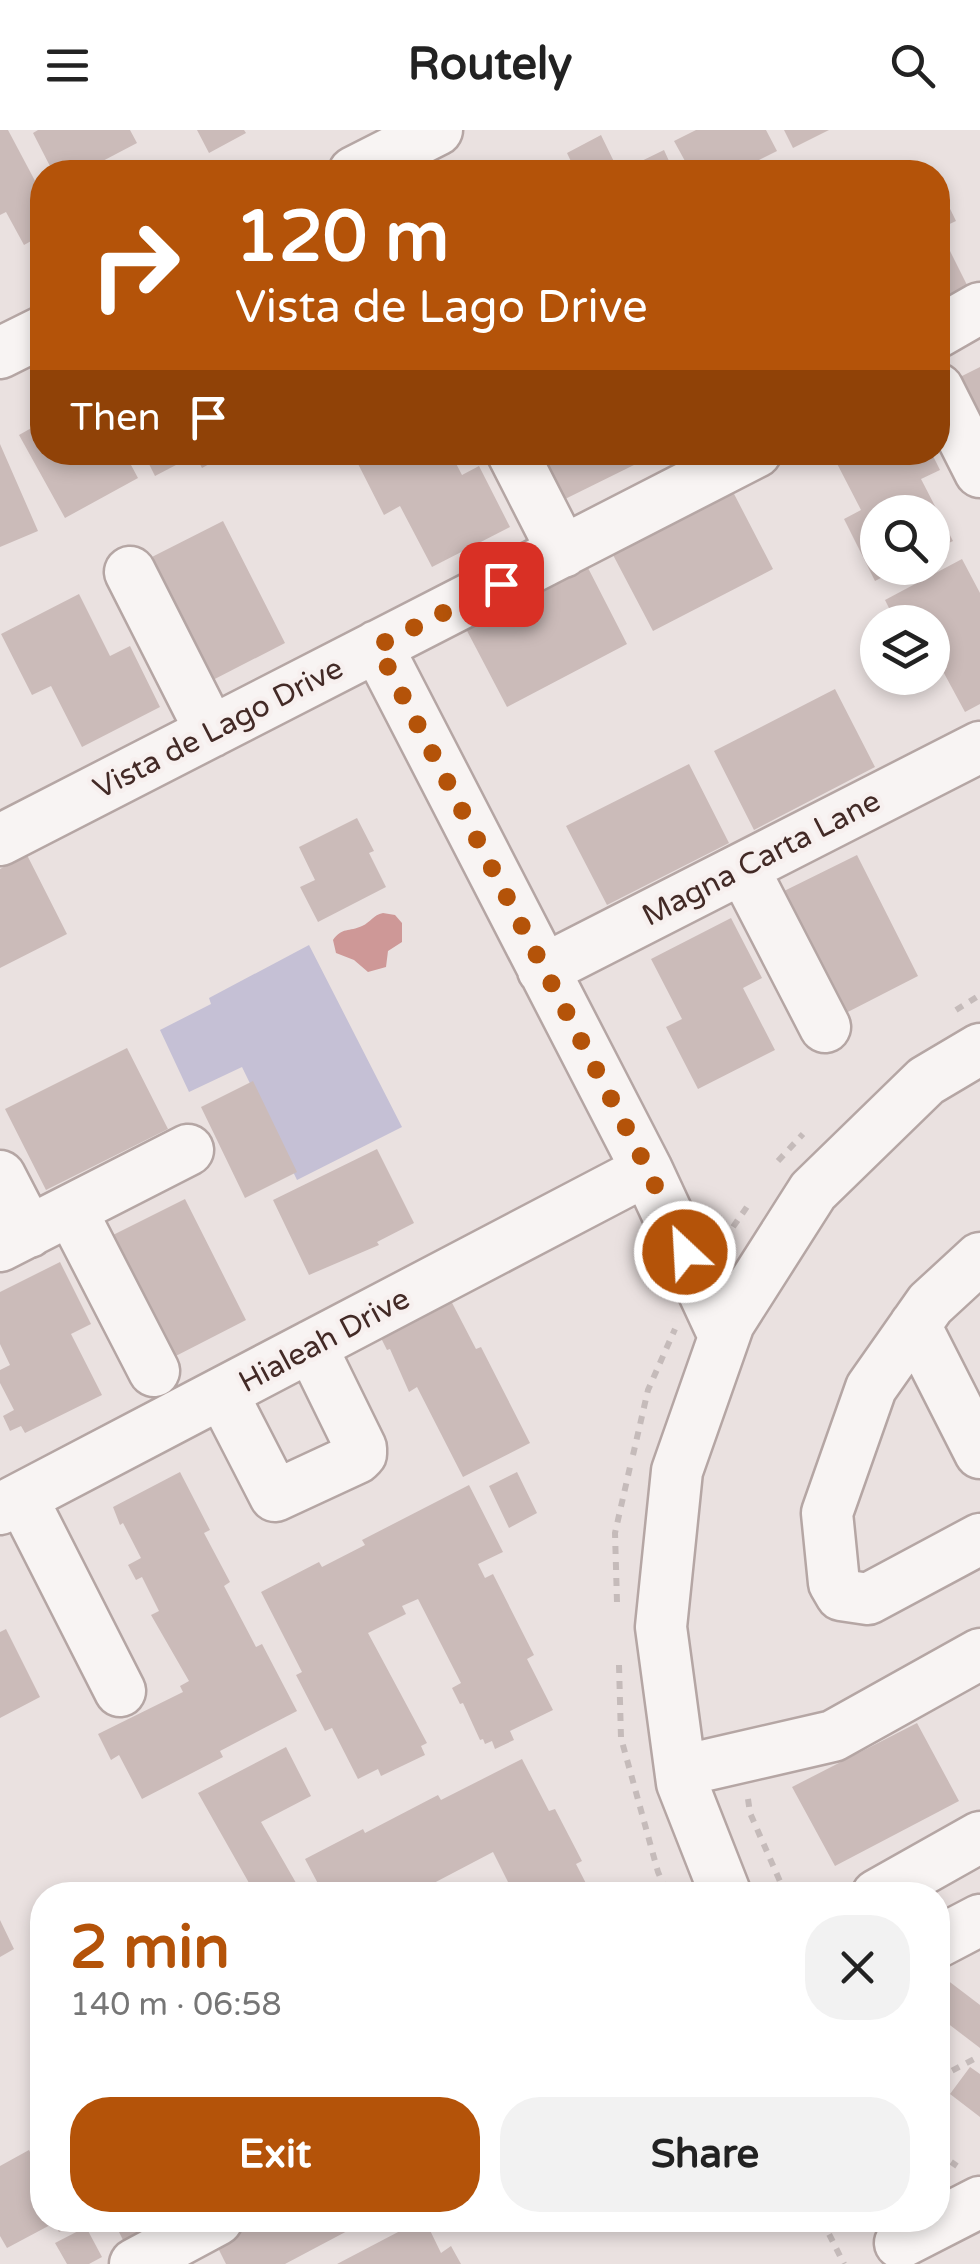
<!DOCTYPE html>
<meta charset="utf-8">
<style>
:root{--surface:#fff;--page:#f2f2f2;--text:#222;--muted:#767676;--accent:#b45309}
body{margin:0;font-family:"Varela Round",sans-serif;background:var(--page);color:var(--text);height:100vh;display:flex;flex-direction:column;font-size:38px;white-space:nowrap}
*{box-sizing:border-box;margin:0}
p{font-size:32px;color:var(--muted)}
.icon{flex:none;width:55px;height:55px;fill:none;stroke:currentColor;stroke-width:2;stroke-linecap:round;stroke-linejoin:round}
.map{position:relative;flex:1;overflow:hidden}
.sheet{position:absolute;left:30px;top:1752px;width:920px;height:350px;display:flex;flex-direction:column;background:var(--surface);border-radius:40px;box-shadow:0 5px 15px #0003}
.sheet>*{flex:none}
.hud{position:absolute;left:30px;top:30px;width:920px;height:305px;border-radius:40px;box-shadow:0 5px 15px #0003;background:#b45309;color:#fff;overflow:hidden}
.fabs{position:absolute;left:860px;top:365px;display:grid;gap:20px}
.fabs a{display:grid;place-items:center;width:90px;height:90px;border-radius:50%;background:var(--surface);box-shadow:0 5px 15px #0003;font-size:50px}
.pin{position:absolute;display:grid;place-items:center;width:85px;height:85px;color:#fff;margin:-42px;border-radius:20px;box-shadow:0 5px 15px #0006}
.me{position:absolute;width:110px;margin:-55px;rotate:335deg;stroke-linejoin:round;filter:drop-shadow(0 0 8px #0008)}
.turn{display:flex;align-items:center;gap:35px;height:210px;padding:0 40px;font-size:45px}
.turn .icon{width:130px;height:130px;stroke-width:2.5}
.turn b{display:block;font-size:70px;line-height:85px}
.then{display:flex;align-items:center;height:95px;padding:0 40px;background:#0003;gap:20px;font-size:38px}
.round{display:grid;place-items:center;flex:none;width:105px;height:105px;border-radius:40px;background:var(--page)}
.summary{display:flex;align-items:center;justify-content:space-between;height:170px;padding:0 40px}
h1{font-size:60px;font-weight:800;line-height:75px;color:var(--accent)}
.button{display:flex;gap:20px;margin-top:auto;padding:20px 40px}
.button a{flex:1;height:115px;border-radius:40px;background:var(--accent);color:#fff;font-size:40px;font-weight:800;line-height:115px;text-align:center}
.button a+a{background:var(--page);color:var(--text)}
header{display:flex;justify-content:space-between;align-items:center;height:130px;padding:0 40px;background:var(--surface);font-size:45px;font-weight:800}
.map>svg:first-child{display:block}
</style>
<header><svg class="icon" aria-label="menu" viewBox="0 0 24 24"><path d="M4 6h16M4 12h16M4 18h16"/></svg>Routely<svg class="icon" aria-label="search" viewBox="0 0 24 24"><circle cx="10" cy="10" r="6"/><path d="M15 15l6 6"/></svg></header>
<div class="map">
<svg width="980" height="2134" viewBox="0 0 980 2134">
<rect width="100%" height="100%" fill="#eae1e0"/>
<path fill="#c5c0d5" d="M309 815 402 997 297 1050 242 937 189 962 160 900 211 874 209 868Z"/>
<path fill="#ce9897" d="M383 783 395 785 402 793V812L388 821 386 837 368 842 354 830 336 823 333 810C342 797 349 802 362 796 371 792 373 785 383 783Z"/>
<path fill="#cbbbb9" d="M0 0H8L42 64V105L24 115 6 82 0 85Z
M38 0H130L137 13 97 34 101 42H53L33 3Z
M197 0H244L246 3 209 23Z
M696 0H766L777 21 735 42H691L674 11Z
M784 0H829L793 18Z
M601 5 619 42 664 20 674 42H576L567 23Z
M938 54 956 91 939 99 970 161 938 178Z
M980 237V303L954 250Z
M42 292V322H124L138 348 65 388 19 305Z
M0 314 38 401 0 417Z
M143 322H231L202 338 195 325 155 346Z
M356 322H450L462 345 479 336 510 397 432 437 400 376 384 385 353 324Z
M531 322H630L636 334 557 373Z
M831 322H931L940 340 921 349 953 411 932 421V382H878V438H900L875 451 844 389 861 380Z
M732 360 773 439 653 501 612 423Z
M223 391 285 513 207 553 144 431Z
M962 429 980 463V574L965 582 932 521V492H896L885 470Z
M586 434 627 514 507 577 465 497Z
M79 464 110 526 130 516 160 577 82 617 51 556 32 565 1 504Z
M835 559 875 637 754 700 714 621Z
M689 634 729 713 607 775 566 696Z
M357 688 374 721 369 723 386 757 318 792 300 757 315 750 299 717Z
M27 725 67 804 0 838V739Z
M857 725 918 846 840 886 778 764Z
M731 788 762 848 743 858 775 920 698 959 666 897 682 889 651 829Z
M127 918 168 999 46 1060 5 979Z
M253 951 297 1042 245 1068 201 977Z
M377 1019 414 1093 377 1112 379 1115 309 1145 273 1070Z
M185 1069 246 1190 168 1230 107 1108Z
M60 1132 91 1194 71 1204 102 1265 25 1303 21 1296 10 1301 3 1286 14 1280 0 1253V1240L10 1235 0 1214V1162Z
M449 1167 476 1219 481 1217 530 1313 463 1347 417 1257 409 1262 390 1219 387 1220 381 1208 384 1207 381 1202Z
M180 1342 210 1400 204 1403 230 1452 224 1456 256 1517 262 1514 297 1581 220 1621 223 1627 142 1669 119 1625 111 1630 98 1604 183 1562 180 1556 189 1551 151 1485 159 1481 142 1447 136 1450 128 1435 141 1428 123 1393 120 1395 113 1377Z
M517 1342 537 1383 509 1398 489 1356Z
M469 1355 503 1422 478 1434 485 1448 493 1444 534 1525 527 1529 553 1580 510 1601 514 1610 495 1619 492 1611 485 1614 483 1609 480 1610 463 1573 460 1574 452 1558 461 1553 418 1469 402 1476 406 1484 368 1503 427 1613 421 1616 425 1625 381 1646 378 1639 358 1649 332 1598 325 1601 296 1545 302 1542 261 1462 319 1432 322 1437 365 1415 362 1410Z
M6 1499 40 1567 0 1588V1502Z
M917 1593 959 1671 835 1736 792 1657Z
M286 1617 311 1666 261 1692 303 1765H243L253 1760 198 1663Z
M522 1629 549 1681 555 1679 582 1731 576 1734 592 1765H507L513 1762 493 1722 411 1765H324L305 1729 363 1699 365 1703 438 1665 441 1670Z
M0 1790 14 1819 0 1827Z
M938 1843 980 1875V1918L938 1886Z
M970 1937 980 1944V1987L950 1964Z
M29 2020 33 2028 42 2023V2090H82L59 2102 54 2093 7 2118 0 2106V2036Z
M113 2090H170L125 2114Z
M257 2090H368L285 2134H226L216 2114Z
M421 2090H425L441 2123 451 2116 461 2134H337Z
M86 2097 102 2127 89 2134H67L55 2113Z"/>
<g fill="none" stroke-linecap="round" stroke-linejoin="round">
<g stroke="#b5a6a4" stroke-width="55">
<path id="minor" d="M354 42 437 0
M938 202 980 178
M0 223 42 202
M938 259 980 342
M512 322 563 422
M130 442 211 602
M377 516 647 1040 724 1206
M0 710 756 322
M743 738 825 897
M543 840 980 617
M0 1046 29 1102
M71 1080 154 1241
M0 1116 188 1020
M980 1128 930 1174 871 1258 827 1383 834 1453 841 1465 868 1469 980 1409
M915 1195 980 1323
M222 1263 275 1366 357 1328 361 1324V1318L311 1216
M22 1368 120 1561
M0 1379 647 1040
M681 1641 833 1606 980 1524
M726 1765 682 1653 661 1497 677 1341 729 1193 813 1061 926 951 980 919
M877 1765 980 1707
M938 1812 980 1790
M900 2113 980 2072
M135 2134 217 2090"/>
</g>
<path stroke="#c5bbba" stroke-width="6" stroke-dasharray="8 8" stroke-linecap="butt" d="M956 880 980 865
M778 1031 803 1004
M724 1110 751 1071
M633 1325 648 1260 675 1199
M617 1472 615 1403 630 1337
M619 1535 621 1608 658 1742 668 1765
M748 1669 750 1683 786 1765
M938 1948 980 1926
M938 2023 957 2036
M822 2090 844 2134"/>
<use href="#minor" stroke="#f8f4f3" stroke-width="50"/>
</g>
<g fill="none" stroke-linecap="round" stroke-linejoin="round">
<path stroke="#b45309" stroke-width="18" stroke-dasharray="0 32.4" d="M501 454 377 516 648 1040 685 1122"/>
</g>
<g text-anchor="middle" stroke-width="9" stroke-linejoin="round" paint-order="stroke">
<g font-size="30" fill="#432a26" stroke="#f7f0ef">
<text transform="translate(218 598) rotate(-27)" y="10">Vista de Lago Drive</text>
<text transform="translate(761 728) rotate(-27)" y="10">Magna Carta Lane</text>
<text transform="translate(324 1210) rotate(-28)" y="10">Hialeah Drive</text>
</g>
</g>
</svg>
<div class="fabs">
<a><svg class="icon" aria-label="search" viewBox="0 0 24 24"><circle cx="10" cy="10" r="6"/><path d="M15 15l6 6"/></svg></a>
<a><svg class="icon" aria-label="layers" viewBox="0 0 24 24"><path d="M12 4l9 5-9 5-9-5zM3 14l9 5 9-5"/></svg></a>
</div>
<div class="pin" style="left:501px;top:454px;background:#d93025"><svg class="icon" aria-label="arrive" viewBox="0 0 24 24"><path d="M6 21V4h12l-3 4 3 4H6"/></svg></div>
<svg class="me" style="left:685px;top:1122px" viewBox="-20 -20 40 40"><circle r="17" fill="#b45309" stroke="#fff" stroke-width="3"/><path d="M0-11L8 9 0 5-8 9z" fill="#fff"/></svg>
<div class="hud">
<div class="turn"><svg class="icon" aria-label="right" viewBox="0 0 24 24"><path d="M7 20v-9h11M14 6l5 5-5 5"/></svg><div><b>120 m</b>Vista de Lago Drive</div></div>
<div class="then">Then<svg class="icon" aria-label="arrive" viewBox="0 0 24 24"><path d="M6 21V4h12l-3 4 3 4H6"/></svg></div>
</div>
<section class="sheet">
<div class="summary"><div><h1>2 min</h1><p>140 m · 06:58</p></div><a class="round"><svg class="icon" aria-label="close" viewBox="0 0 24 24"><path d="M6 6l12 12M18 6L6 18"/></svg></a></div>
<div class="button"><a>Exit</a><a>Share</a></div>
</section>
</div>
